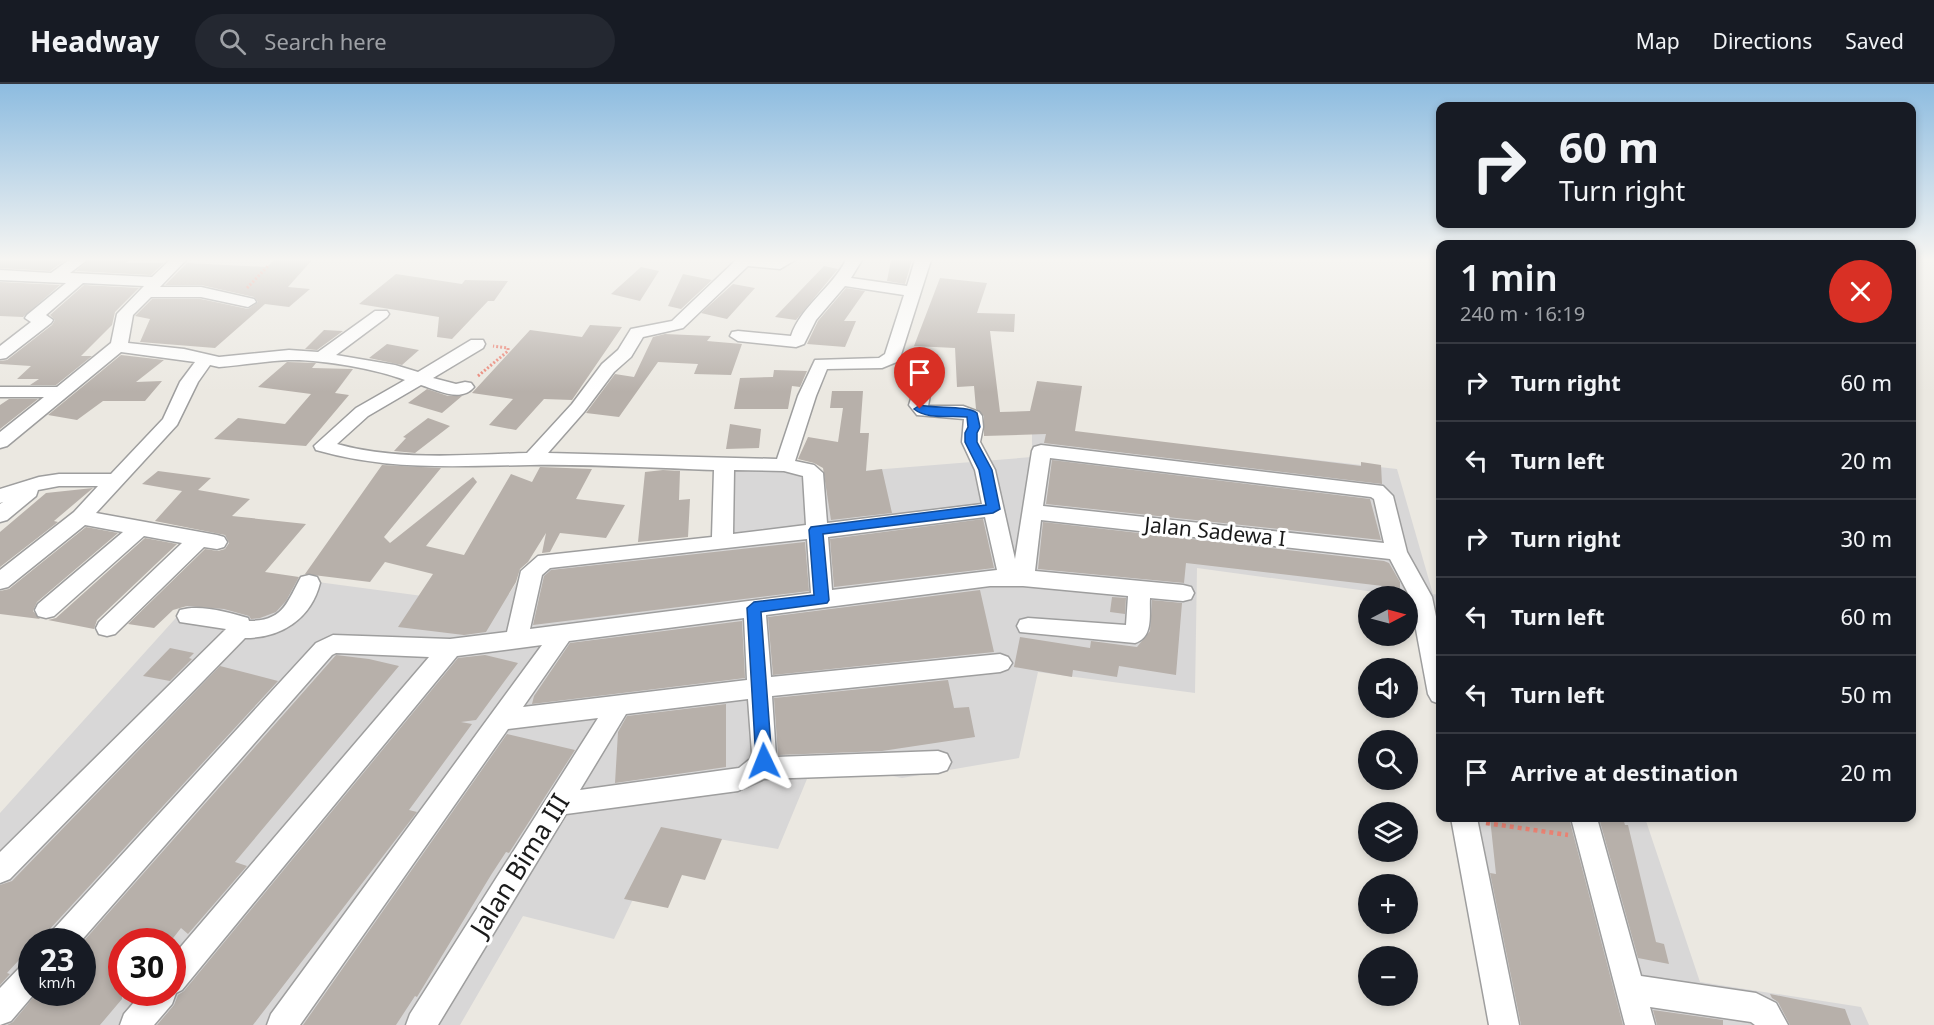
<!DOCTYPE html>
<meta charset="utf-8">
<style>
:root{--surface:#171b24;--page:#242831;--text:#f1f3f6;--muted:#9ea1a6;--line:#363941}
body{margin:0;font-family:"Noto Sans",sans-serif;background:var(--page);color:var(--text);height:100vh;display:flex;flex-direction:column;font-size:22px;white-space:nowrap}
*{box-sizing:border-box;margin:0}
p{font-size:20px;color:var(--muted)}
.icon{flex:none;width:33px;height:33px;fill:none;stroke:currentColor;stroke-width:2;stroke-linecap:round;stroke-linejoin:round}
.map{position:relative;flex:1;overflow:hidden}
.details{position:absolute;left:1436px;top:156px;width:480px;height:582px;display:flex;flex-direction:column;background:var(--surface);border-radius:12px;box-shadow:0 3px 9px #0003}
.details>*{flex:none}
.guide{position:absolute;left:1436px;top:18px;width:480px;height:126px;border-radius:12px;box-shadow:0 3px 9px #0003;background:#171b24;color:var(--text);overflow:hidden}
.needle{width:39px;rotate:84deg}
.tools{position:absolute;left:1358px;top:502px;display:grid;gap:12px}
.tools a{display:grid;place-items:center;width:60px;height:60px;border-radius:50%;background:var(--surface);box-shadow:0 3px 9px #0003;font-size:30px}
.speed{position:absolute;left:18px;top:844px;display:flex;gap:12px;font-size:30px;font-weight:700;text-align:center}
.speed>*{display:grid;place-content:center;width:78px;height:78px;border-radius:50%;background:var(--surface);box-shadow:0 3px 9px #0003;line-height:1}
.speed small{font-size:15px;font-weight:400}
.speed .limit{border:9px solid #d22;background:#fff;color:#111}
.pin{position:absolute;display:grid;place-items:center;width:51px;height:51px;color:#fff;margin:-62px -26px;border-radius:50% 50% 50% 0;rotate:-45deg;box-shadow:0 0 6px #0007}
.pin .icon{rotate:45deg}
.me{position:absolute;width:66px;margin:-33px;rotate:358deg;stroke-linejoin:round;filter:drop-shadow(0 0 4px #0008)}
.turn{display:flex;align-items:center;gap:21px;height:126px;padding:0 24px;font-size:27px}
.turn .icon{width:78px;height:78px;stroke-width:2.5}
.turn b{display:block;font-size:42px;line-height:51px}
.round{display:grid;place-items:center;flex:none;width:63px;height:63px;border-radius:32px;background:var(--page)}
.overview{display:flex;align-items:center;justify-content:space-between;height:102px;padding:0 24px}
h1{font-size:36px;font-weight:600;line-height:45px}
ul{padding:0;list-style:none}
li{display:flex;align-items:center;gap:18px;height:78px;padding:0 24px;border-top:2px solid var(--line)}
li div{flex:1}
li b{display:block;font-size:22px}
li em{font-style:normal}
header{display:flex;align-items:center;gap:36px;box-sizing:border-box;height:84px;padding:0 30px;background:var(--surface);border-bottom:2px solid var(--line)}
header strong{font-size:28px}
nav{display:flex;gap:33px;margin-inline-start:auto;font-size:21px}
.search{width:420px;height:54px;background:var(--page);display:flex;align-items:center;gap:15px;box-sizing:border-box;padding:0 21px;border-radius:33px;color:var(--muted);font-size:22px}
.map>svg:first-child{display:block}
</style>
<header>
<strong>Headway</strong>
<div class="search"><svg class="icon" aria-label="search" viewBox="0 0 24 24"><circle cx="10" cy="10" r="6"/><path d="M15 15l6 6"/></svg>Search here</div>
<nav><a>Map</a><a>Directions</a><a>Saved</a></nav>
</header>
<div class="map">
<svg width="1934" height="941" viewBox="0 0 1934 941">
<rect width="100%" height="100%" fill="#ebe8e1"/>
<path fill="#d8d7d7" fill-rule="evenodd" d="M1032 344 1397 385 1433 510 1440 511V627L1419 514 1197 484 1195 609 1038 588 1019 674 902 694 839 681 807 695 778 765 666 746 614 855 523 832 460 941H0V729L220 485 430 513 509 510 530 478 720 452 719 384 823 390 1032 373ZM32 858H82V909H32ZM122 858H172V909H122Z
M1460 734H1645L1700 898 1861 923 1869 941H1499Z"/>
<path fill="#b7b0aa" d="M0 176H65L50 187 0 184Z
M89 176H129L126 179H164L151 191 76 187Z
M274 176H312L288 203 310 205 289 223 265 220 215 264 140 258 150 235 135 232 152 215H201L248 225 258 218 254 213 201 201H165L187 179 267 183Z
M891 176H912L905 200 887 197Z
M824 182 838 185 796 236 775 233Z
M641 183 659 187 640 217 611 210Z
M396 190 462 200 465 196 508 197 494 217H488L452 255 437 253 439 233 359 220Z
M683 190 712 196 681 225 668 222Z
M940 194 987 199 977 229 1015 230 1014 248 990 247 1000 328 1030 327 1037 297 1082 302 1075 347 1361 382V378L1381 381 1382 400 1044 359 1046 350 984 352V332L976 325 974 302 957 303 955 264 914 262Z
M0 198 60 201 23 233 0 232Z
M733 200 755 204 727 235 701 229Z
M84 201 139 204 115 228 112 241 81 272H92L56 301H30L39 295H17L31 282 0 280V277L7 276 52 241 55 236 50 231Z
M846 204 865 207 844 237H856L845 263 807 260 818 237Z
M590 241 622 243 572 316 544 315 516 346 489 341 513 315 472 309 530 246 582 253Z
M324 246 343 247 317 266 305 265Z
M665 250 711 252 707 257 742 260 731 291 694 290 698 280 658 278 619 333 586 329 615 290 634 293 653 253Z
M387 260 419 266 402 281 369 274Z
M121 271 164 276 136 298 162 297 145 317H103L77 336 48 331Z
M287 278 316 279 312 284 353 285 335 309 349 311 306 362 214 355 238 334 285 340 311 310 258 303Z
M774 286 807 287 800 303 792 302 788 325H734L740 294 773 293Z
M427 305 448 312H462L442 329 408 319Z
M832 307H863L860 349H869L866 387 882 385 892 429 831 436 823 384 814 379 798 375 808 353 838 358 843 324H830Z
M9 315H38L0 345V321Z
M428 334 450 342 415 369 394 367 406 354 403 353Z
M730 340 761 345 759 364 726 365Z
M1052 376 1370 415 1381 456 1046 420Z
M382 381 441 384 384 453 390 459 473 393 477 398 426 462 464 471 511 390 532 398 540 383 592 385 576 415 625 421 606 454 560 449 550 468 542 469 546 449 528 478 520 485 516 498 486 548 464 551 398 543 433 490 385 478 370 498 305 490Z
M663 386 680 387 679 416 690 415 688 453 638 458 645 388Z
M158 387 211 394 198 406 250 415 232 432 306 440 265 488 299 493 286 517 276 528 260 534 251 535 249 532 224 525 187 522 173 526 154 544 128 540 205 465 218 467 225 465 229 459 225 451 155 437 182 407 142 400Z
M93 404 54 437 58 438 0 483V448L46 409Z
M983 435 994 484 834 503 830 455Z
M1043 438 1384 477 1389 479 1400 498V504L1186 479 1184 499 1038 485Z
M86 443 118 449 37 518 33 527 40 535 0 530V507L9 505Z
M145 454 177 460 97 536 94 545 48 536 56 534Z
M805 458 809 507 533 541 544 492 551 486Z
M980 506 994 568 773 591 768 533Z
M1112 513 1126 514 1125 530 1110 528Z
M1152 516 1182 519 1176 591 1119 582 1117 593 1073 586 1072 593 1014 583 1020 553 1090 564 1091 557 1137 563 1150 547Z
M742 537 745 594 532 620 534 612 570 559Z
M170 564 194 569 189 574 192 575 170 597 143 592Z
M336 571 369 575 399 582 235 778 247 782 188 850 181 844 170 858H122V915L100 941H7L13 938 37 909H82V859Z
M485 571 518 579 476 636 461 638 472 640 409 726 417 728 253 941H157L174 921 178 911 184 907 458 574Z
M220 582 278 597 49 846 45 858H32V862L7 889 10 890 0 901V801L12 797Z
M948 596 954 624 969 623 975 653 882 667 778 671 774 614Z
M726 620V683L615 699 618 648 627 632Z
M507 650 575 666 509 769 506 768 491 791 417 913 415 912 396 941H303Z
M1490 734H1569L1623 941H1521L1490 789 1496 790Z
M1599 734H1623L1625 741H1628L1656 858 1664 860 1669 880 1638 874Z
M661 743 722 755 705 796 682 791 668 824 624 815Z
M1770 910 1845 925 1851 941H1790L1778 918 1772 914Z
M1653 926 1723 936V941H1657Z"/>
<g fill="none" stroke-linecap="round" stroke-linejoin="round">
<g stroke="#9e9e9e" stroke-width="3">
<path id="street" d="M69 176H87L70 189 152 193 170 176H186L160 203H201L254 215 256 218 248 223 201 213H151L133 231 128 259 184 265 219 273 289 266 318 268 375 227H387L389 230 387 233 336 271 395 281 418 288 471 256H483L485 260 483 264 433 294 456 300 465 298 471 299 474 303C461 319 437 306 421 301L368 332 337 360C398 377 464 371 527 369L572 320 602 280 618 266 631 245 672 237 736 176H795L780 185 748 182 683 244 643 253 631 273 614 288 584 328 548 369 777 375 798 312 815 276 879 274 885 270 904 211 845 202 816 236 804 260 796 263 738 257 730 252 732 248 738 247 791 252C801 222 832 204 846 176H862L851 194 907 202 915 176H931L899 277 882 284 827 285 816 312 795 377 814 381 823 389 827 439 982 420 975 386 962 358 964 335 917 331 909 321 917 296H929L932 300 928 322H963L979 328 982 332 983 343 980 358 995 386 1015 475 1032 367 1034 363 1041 361 1383 402 1393 412 1407 468 1432 513 1440 552V620L1432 617 1428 610 1410 513 1390 475 1041 436 1035 487 1183 501 1191 503 1194 509 1191 515 1183 517 1150 514C1149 530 1154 553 1135 559L1020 548 1017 542 1020 536 1028 534 1126 541 1128 512 1023 502H990L766 531 771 593 1000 570 1008 573 1012 579 1008 585 1000 588 772 612 776 673 938 667 947 670 951 678 947 686 938 689 764 695 738 707 566 730 438 941H406L410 930 598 634 508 645 300 941H267L271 930 542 561 457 572 182 906 176 909 172 920 154 941H120L124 930 142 909H172V873L429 573 336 569 332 571 80 858H47L51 848 316 559 333 551 450 555 507 548 521 487 538 472 712 453 714 386C653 384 592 380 530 381 456 382 389 387 316 366L314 362 356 324 405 296C376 285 320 275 289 276 266 277 242 281 219 283L210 281 198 298 177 341 96 429 217 451 224 453 227 458 224 463 217 465 204 463 115 550 107 552 99 550 96 544 99 538 182 459 144 452 54 532 46 534 38 532 35 526 38 520 123 448 85 441 8 503 0 505V486L74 428 98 402H59L38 406 36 412 7 436 0 438V420L3 418 0 419V405L39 393 59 390H111L163 335 180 298 195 278 121 268 7 362 0 364V348L44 313H0V303H57L111 259 117 230 144 202 83 199 46 231 53 236 51 239 6 274 0 275V262L31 238 25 234 27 231 66 199 0 196V186L51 189ZM1050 374 1371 413 1374 415 1384 459 1043 422ZM734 386 784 387 803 392 806 441 733 450ZM985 433 997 486 832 506 828 453ZM807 455 811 509 530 545 542 491 550 484ZM744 534 747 596 523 623 569 557ZM748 615 752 669 750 675 739 684 580 706 626 630Z
M309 491 317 493 320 499C311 535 281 554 245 554L10 795 0 799V768L226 545 180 538 177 532 180 526C199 520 229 528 248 534L249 537C284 537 287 518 301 493Z
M1451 734H1477L1519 941H1489Z
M1571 734H1597L1641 892 1756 909 1776 919 1788 941H1755L1751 938 1650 923 1655 941H1625Z
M32 877V909H35L11 937 0 941V904L22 881Z"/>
</g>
<path stroke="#ea8273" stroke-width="3" stroke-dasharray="2 2" stroke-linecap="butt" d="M247 204 269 181
M478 292 508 267V264L493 262"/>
<path stroke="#ea8273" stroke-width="4.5" stroke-dasharray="4 4" stroke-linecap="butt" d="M1486 739 1568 751"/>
<use href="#street" fill="#fff" fill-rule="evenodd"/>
</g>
<linearGradient id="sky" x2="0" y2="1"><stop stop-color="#8dbce0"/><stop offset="0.57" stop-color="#f6f5f2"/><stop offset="1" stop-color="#f6f5f2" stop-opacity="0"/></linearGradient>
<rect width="1934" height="308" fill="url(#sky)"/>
<path fill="#1a73e8" stroke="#114b97" stroke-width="1.5" d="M920 321C935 325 967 321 977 329L980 343 977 349V358L992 386 1000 425 993 429 823 450 829 516 827 519 761 528 772 677 770 682 764 684 758 682 756 677 747 524 754 518 814 511 809 446 811 443 986 421 979 386 965 358V349L968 343 967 333C951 331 927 336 914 325Z"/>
<g text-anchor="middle" stroke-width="6" stroke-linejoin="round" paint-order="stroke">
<g font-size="21" fill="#1a1a1a" stroke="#fff">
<text transform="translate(1215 448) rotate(6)" y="7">Jalan Sadewa I</text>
</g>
<g font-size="26" fill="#1a1a1a" stroke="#fff">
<text transform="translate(520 781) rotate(-58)" y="9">Jalan Bima III</text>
</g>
</g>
</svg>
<div class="tools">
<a><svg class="needle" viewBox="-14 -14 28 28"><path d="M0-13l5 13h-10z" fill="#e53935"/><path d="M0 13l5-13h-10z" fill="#9ea1a6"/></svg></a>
<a><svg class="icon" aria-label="sound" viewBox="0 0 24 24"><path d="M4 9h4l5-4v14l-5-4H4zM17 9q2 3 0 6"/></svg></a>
<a><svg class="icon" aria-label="search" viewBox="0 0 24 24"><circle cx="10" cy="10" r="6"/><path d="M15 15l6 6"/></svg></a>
<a><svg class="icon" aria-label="layers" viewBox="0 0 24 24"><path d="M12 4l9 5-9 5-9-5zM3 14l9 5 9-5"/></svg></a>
<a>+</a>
<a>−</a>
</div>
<div class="speed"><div>23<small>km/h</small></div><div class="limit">30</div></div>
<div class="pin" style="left:920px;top:325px;background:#d93025"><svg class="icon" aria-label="arrive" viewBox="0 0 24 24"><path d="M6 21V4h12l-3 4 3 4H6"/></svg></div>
<svg class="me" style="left:764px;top:677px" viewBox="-20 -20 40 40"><path d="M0-17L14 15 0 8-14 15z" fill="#1a73e8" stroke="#fff" stroke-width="4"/></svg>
<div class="guide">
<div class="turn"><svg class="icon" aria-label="right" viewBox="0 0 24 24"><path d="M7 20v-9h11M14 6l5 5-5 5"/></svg><div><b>60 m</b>Turn right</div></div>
</div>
<section class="details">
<div class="overview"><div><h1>1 min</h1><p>240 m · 16:19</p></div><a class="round" style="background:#d93025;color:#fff"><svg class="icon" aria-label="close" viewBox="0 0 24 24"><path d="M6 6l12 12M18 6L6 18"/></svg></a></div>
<ul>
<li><svg class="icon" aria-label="right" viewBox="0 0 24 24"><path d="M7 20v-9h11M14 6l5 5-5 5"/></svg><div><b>Turn right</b></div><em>60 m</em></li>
<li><svg class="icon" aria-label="left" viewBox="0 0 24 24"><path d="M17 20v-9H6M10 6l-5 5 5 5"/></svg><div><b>Turn left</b></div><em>20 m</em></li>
<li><svg class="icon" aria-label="right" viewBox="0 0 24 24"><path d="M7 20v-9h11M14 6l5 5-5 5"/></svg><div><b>Turn right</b></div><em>30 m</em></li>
<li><svg class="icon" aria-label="left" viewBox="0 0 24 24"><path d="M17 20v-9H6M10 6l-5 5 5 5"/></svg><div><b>Turn left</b></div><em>60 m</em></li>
<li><svg class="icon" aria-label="left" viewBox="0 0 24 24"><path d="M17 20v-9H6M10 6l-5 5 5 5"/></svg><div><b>Turn left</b></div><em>50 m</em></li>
<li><svg class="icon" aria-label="arrive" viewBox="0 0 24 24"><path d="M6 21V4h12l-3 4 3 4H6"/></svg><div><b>Arrive at destination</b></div><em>20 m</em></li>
</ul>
</section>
</div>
